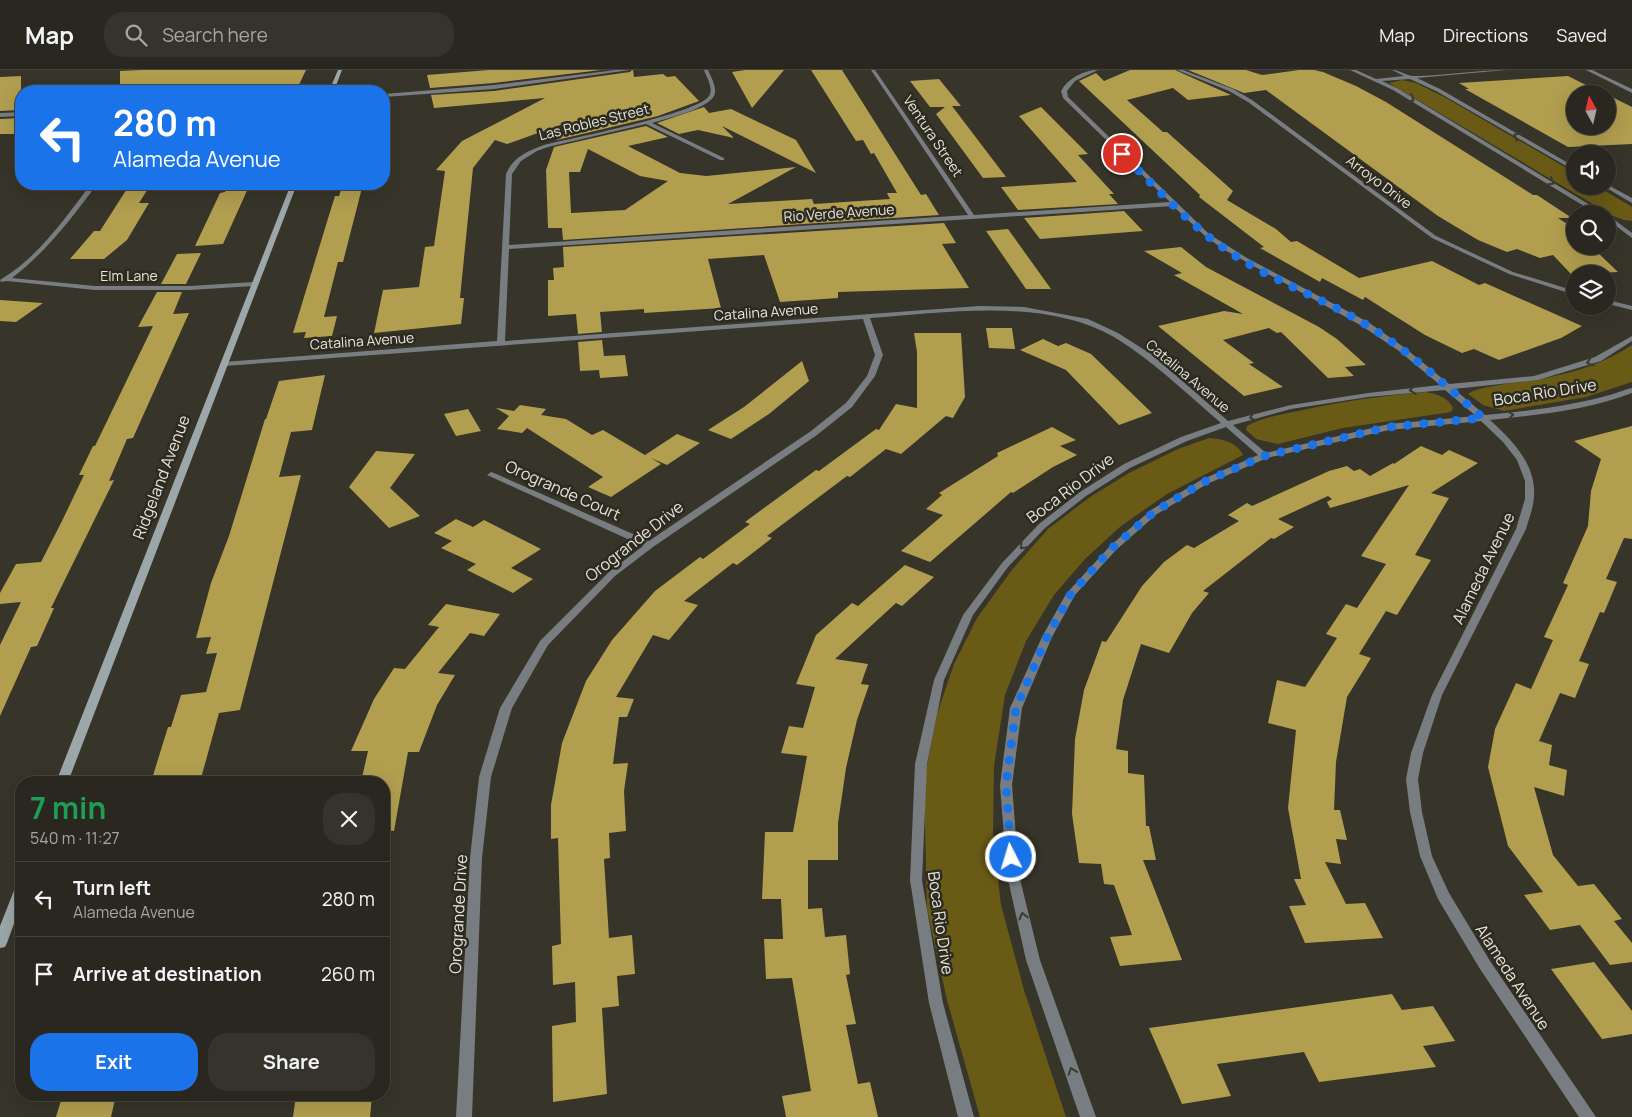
<!DOCTYPE html>
<meta charset="utf-8">
<style>
:root{--surface:#29271f;--page:#35332c;--text:#f1f3f6;--muted:#a5a5a4;--line:#45443d;--accent:#1a73e8}
body{margin:0;font-family:Manrope,sans-serif;background:var(--page);color:var(--text);height:100vh;display:flex;flex-direction:column;font-size:19px;white-space:nowrap}
*{box-sizing:border-box;margin:0}
p{font-size:16px;color:var(--muted)}
.icon{flex:none;width:28px;height:28px;fill:none;stroke:currentColor;stroke-width:2;stroke-linecap:round;stroke-linejoin:round}
.map{position:relative;flex:1;overflow:hidden}
.side{position:absolute;left:15px;top:706px;width:375px;height:325px;display:flex;flex-direction:column;background:var(--surface);border-radius:20px;box-shadow:0 5px 20px #0002,0 0 0 1px var(--line)}
.side>*{flex:none}
.hud{position:absolute;left:15px;top:15px;width:375px;height:105px;border-radius:20px;box-shadow:0 5px 20px #0002,0 0 0 1px var(--line);background:#1a73e8;color:#fff;overflow:hidden}
.needle{width:32px;rotate:352deg}
.buttons{position:absolute;left:1566px;top:15px;display:grid;gap:10px}
.buttons a{display:grid;place-items:center;width:50px;height:50px;border-radius:50%;background:var(--surface);box-shadow:0 5px 20px #0002,0 0 0 1px var(--line);font-size:25px}
.pin{position:absolute;display:grid;place-items:center;width:42px;height:42px;color:#fff;margin:-21px;border:2px solid #fff;border-radius:50%;box-shadow:0 1px 5px #0007}
.me{position:absolute;width:55px;margin:-28px;rotate:355deg;stroke-linejoin:round;filter:drop-shadow(0 0 4px #0008)}
.turn{display:flex;align-items:center;gap:18px;height:105px;padding:0 15px;font-size:22px}
.turn .icon{width:65px;height:65px;stroke-width:2.5}
.turn b{display:block;font-size:35px;line-height:42px}
.round{display:grid;place-items:center;flex:none;width:52px;height:52px;border-radius:20px;background:var(--page)}
.overview{display:flex;align-items:center;justify-content:space-between;height:85px;padding:0 15px}
h1{font-size:30px;font-weight:700;line-height:38px;color:#1e9e55}
.action{display:flex;gap:10px;margin-top:auto;padding:10px 15px}
.action a{flex:1;height:58px;border-radius:20px;background:var(--accent);color:#fff;font-size:20px;font-weight:700;line-height:58px;text-align:center}
.action a+a{background:var(--page);color:var(--text)}
ul{padding:0;list-style:none}
li{display:flex;align-items:center;gap:15px;height:75px;padding:0 15px;border-top:1px solid var(--line)}
li div{flex:1}
li b{display:block;font-size:19px}
li em{font-style:normal}
header{display:flex;align-items:center;gap:30px;box-sizing:border-box;height:70px;padding:0 25px;background:var(--surface);border-bottom:1px solid var(--line)}
header strong{font-size:24px}
nav{display:flex;gap:28px;margin-inline-start:auto;font-size:18px}
.search{width:350px;height:45px;background:var(--page);display:flex;align-items:center;gap:12px;box-sizing:border-box;padding:0 18px;border-radius:20px;color:var(--muted);font-size:19px}
.map>svg:first-child{display:block}
</style>
<header>
<strong>Map</strong>
<div class="search"><svg class="icon" aria-label="search" viewBox="0 0 24 24"><circle cx="10" cy="10" r="6"/><path d="M15 15l6 6"/></svg>Search here</div>
<nav><a>Map</a><a>Directions</a><a>Saved</a></nav>
</header>
<div class="map">
<svg width="1632" height="1047" viewBox="0 0 1632 1047">
<rect width="100%" height="100%" fill="#373429"/>
<path fill="#695a16" d="M1402 10 1416 13 1446 28 1575 103V116H1597L1632 137V151L1624 150 1613 146 1389 13Z
M1632 275V312L1586 327 1504 341 1483 335 1468 324C1475 316 1532 311 1546 308 1576 302 1607 292 1632 275Z
M1425 322C1437 324 1448 327 1453 338L1451 342 1343 358 1278 374 1256 369 1246 360 1247 356C1262 348 1281 344 1299 341 1340 331 1383 326 1425 322Z
M1209 368C1222 369 1237 372 1243 385L1167 424 1121 456 1085 489 1054 525 1026 571 1005 625 994 696 993 767 1001 835 1024 920 1066 1047H980L947 930 927 839 924 711 937 644 954 594 977 548 1011 501 1048 459 1090 427 1129 403 1178 379Z"/>
<path fill="#b19e4f" fill-rule="evenodd" d="M142 0H306L296 21H120V1Z
M489 0H601L494 13 430 18 427 5Z
M632 0H633L634 7 663 4 667 7 675 6 699 31 658 46 557 70 563 54 507 74 495 70 473 98 460 228H464L461 254 374 263 383 220 419 217 425 177 434 176 445 101 436 100 462 71 545 28 434 38 431 25 494 21 630 2Z
M745 0H784L752 38 732 2Z
M811 0H842L921 125 926 124 939 145 563 170 562 158H548L546 100 554 77 646 56 668 67 628 76 680 103 706 106 796 97 728 134 812 129 814 134 890 129 887 123H897L874 83 871 84 863 70 856 71ZM588 79 640 106 668 111 625 140 571 143 569 102H580Z
M1130 0H1175L1231 25 1188 30 1173 18 1127 30 1163 62H1167L1233 121 1227 130 1276 159 1291 172 1297 171 1359 208 1432 191 1479 215 1485 213 1582 256 1561 268 1499 290 1474 279 1462 283 1425 265 1365 227 1363 230 1322 208 1320 212 1260 178 1264 177 1199 127 1200 125 1079 11 1096 3 1104 11Z
M1188 0H1246L1262 5 1299 0H1314L1323 2 1356 16 1386 32 1533 125H1537L1572 148H1558L1575 159V176H1602L1608 180H1595L1618 202 1571 204 1553 185 1540 188 1517 179 1507 182 1478 170 1438 146 1266 20 1244 23Z
M21 6V40L0 41V7Z
M1568 6 1604 24H1575V56H1608V25L1632 37V74L1568 77 1465 19H1469L1459 13Z
M939 9 961 36H952L1006 107 983 108 936 44 945 37H930L910 11Z
M704 37 709 43 731 39 796 70 816 103 722 56 734 68 698 60 679 64 657 53Z
M1041 37 1088 84 1078 85 1114 124H1109L1118 134 1018 140 1001 117 1077 112 1019 46Z
M21 48V56L14 64H0V49Z
M130 114H151L139 133H149L127 170 104 189H70L94 161H100Z
M229 114H250L223 174 195 176 220 123 225 122Z
M343 114H363L343 192H338L324 247 337 246 332 266 304 268 306 262 293 263 330 142 335 126H339Z
M1124 141 1143 161 1040 169 1024 148Z
M944 153 956 173 942 174 969 218 838 222V228L780 232 764 185 708 189 721 238 644 243V239L600 242 602 262 578 264 576 244 548 246V210H554L553 198 564 197 563 177Z
M1008 159 1051 219H1026L986 161Z
M1181 177 1206 197 1319 257 1337 269 1366 295 1345 297 1354 306 1328 308 1281 262 1277 263 1269 258 1223 270 1254 293 1249 294 1283 317 1244 326 1158 256 1224 241 1243 244 1174 205 1182 203 1144 181Z
M201 183 186 214H161L177 184Z
M157 222H182L173 244 189 243 133 368 127 369 109 411 114 410 51 538H54L37 576 31 577 0 646V575L21 532 0 534V523L16 494 41 492 62 451 84 405H79L93 376H95L153 256 138 257Z
M0 230 43 233 16 252 0 251Z
M986 258H1012L1015 279 989 278Z
M914 263H961L965 327 953 348 946 346 901 384 886 379 850 407 847 406 767 466 772 468 737 495 733 493 684 531 698 535 669 570 653 565 616 627 634 629 627 647H619L613 694 628 693 624 721 626 761 609 763 610 788 604 789 609 868 632 865 635 904 617 906 619 936 602 938 607 1024 553 1032 552 956 576 952 575 912 553 915 552 876 561 874 558 768 551 769V735L562 673 586 611 612 570 655 521 700 487 703 489 750 454 745 452 816 400 819 401 876 359 879 360 896 334 917 338V282Z
M1043 269 1058 276 1066 273 1091 284 1152 343 1119 355 1066 300 1020 280Z
M602 270 604 286 625 285 628 306 600 308 599 300 580 301 578 272Z
M802 291 809 311 769 344 731 369 708 360 744 337Z
M325 305 312 360 291 362 279 407 301 405 240 640 219 643 200 712H151L168 657H171L181 625 206 622 217 583 206 584 211 567 196 568 211 513 229 466 265 349H266L279 311Z
M520 335 546 339 541 345 566 349 592 365 603 360 645 385 677 364 700 373 667 395 651 388 661 394 611 427 588 417 603 407 527 358 522 363 497 359 509 346 496 338 514 341Z
M468 339 481 361 456 366 444 344Z
M1632 356V469L1624 468 1606 509 1617 512 1604 543 1600 542 1579 591 1589 594 1575 628 1560 623 1539 671 1552 675 1549 695 1567 700 1564 726 1534 717 1553 785 1578 816 1594 814 1622 849 1614 851 1632 873V892L1610 895 1580 855 1550 860 1524 825 1543 822 1508 776 1488 697 1495 659 1516 613 1531 619 1553 570 1544 567 1568 515 1563 513 1588 456 1591 421 1601 389 1574 371Z
M1052 357 1076 370 1060 376 1077 385 1053 397 1013 423 1011 422 930 492 901 481 943 445 926 439 942 425 939 423 998 386 997 383Z
M1421 376 1442 385 1449 380 1478 393 1431 423 1449 428 1415 485 1431 490 1397 545 1386 541 1359 584 1371 588 1347 627 1336 692 1334 740H1340L1347 770 1336 769 1341 794 1325 792 1346 834 1365 833 1383 868 1305 873 1289 836 1306 835 1294 809H1301L1288 738 1296 660 1268 653 1277 610 1305 617 1337 568 1326 564 1346 534 1357 538 1386 494 1361 486 1409 415 1330 438 1327 432 1332 429 1328 426 1278 449 1294 457 1274 469 1271 468 1203 521 1209 523 1192 543 1169 583 1141 574 1123 630 1116 679 1128 681V703L1144 705 1146 756H1149L1156 790H1143L1182 890 1120 896 1110 867 1132 865 1114 815 1104 814 1101 794 1079 793 1072 744 1075 669 1084 620 1102 571 1106 572 1142 516 1164 492 1187 475 1194 478 1239 451 1228 445 1247 433 1252 436 1329 401 1347 396 1354 401 1360 399 1370 406 1393 393 1394 394Z
M376 381 415 384 390 418 420 446 389 458 349 417Z
M456 449 473 457 484 450 541 479 511 498 533 509 513 523 467 500 476 494 441 478 452 471 434 463Z
M905 495 934 507 902 536 896 533 835 589 868 594 861 614 869 615 857 650 846 698 838 753V790H808V839L822 838 825 867 846 865 850 904 846 905 856 954 846 955 858 1014 870 1012 878 1047H786L782 1026 811 1021 792 908 766 909 764 869H783L781 829H762L765 762H793L807 686 781 683 789 656 803 658 815 617 796 614 816 565 852 533 858 536Z
M446 534 500 544 484 566 470 563 438 603 455 605 437 635 419 682H408L394 761 384 760V712H361L368 681H351L374 629 394 598 405 599 439 557 428 555Z
M1594 892 1632 941V964L1602 969 1551 899Z
M1392 924 1402 940 1433 936 1455 971 1423 976 1436 997 1319 1012 1304 982 1217 994 1231 1026 1182 1034 1149 958Z
M79 1025H116L111 1047H56L62 1027Z
M296 1025H372L370 1047H293Z"/>
<g fill="none" stroke-linecap="round" stroke-linejoin="round">
<path fill="#777d80" fill-rule="evenodd" d="M616 0H630L494 19 384 27V24L494 15Z
M704 0H708C711 7 716 15 715 23 713 38 665 49 652 53L724 88V90H720L646 54 548 77 537 81 521 91 512 104 509 175 968 145 871 0H875L974 145 1170 132 1063 28 1061 21C1068 8 1084 0 1098 0L1075 11 1067 21 1068 27 1209 164 1247 188 1368 252 1405 278 1449 314 1534 306 1595 287 1632 266V271L1601 291 1538 310 1454 319 1485 345C1528 341 1572 336 1613 324 1620 322 1626 319 1632 318V323C1588 340 1537 345 1490 350 1511 369 1536 394 1534 425 1534 437 1529 448 1526 459L1442 625 1423 683 1418 709 1422 742 1432 786 1449 823 1490 891 1596 1047H1579L1480 899 1438 829 1420 786 1410 742 1406 709 1411 683 1432 625 1516 459 1525 429V411L1517 390 1503 372 1481 351 1389 360 1267 388 1207 414 1157 444 1116 480 1075 525 1052 567 1022 638 1012 715 1019 805 1040 890 1096 1047H1080L1026 890 1007 805 1000 715 1010 638 1042 567 1066 524 1110 476 1151 440 1201 410 1258 385 1226 357 1187 371 1130 398 1086 426 1045 458 1008 497 973 545 944 610 927 694 922 810 943 933 974 1047H958L929 933 910 810 915 694 934 610 963 545 1002 493 1039 454 1080 422 1124 394 1181 367 1221 353C1186 323 1153 291 1114 267 1044 227 947 243 870 248L883 285 875 306 852 337 817 365 653 477 615 506 548 575 512 638 491 707 482 788 472 1047H456L470 788 479 707 500 638 540 571 609 502 643 476 487 405 491 402 494 403 649 471 811 361 846 333 867 306 875 285 863 249 224 296 220 294 224 292 497 271 506 104C513 87 528 81 544 75 571 68 697 44 709 26 714 19 706 6 704 0ZM1173 136 1205 166 1223 179 1362 256 1399 281 1440 315 1368 323 1291 335 1228 351 1154 286 1118 263 1088 249 1024 237 979 236 505 271 509 179ZM1445 320 1476 346 1389 354 1266 383 1233 355 1291 339 1368 327Z
M1177 0H1183L1233 19 1252 30 1436 166 1513 202 1575 221V225L1509 204 1432 168 1248 32 1229 21Z
M1350 0H1356L1376 9 1404 6 1392 0C1400 0 1406 6 1414 6 1444 6 1475 0 1506 0L1417 8 1440 19 1575 97V101L1436 21 1410 9 1382 11 1397 18 1605 144H1597L1393 20Z
M1586 0H1592L1632 19V23Z
M21 42V46L0 47V43Z
M91 114H97C72 148 46 182 12 208L95 216H190L254 212 257 214 254 216 190 220H95L7 211 1 212 0 210 3 208C39 186 66 147 91 114Z
M1608 115 1632 128V133L1603 116H1608Z
M1608 145 1632 163V168L1608 150Z
M1608 230 1632 236V240L1608 234Z"/>
<path fill="#9ca7aa" fill-rule="evenodd" d="M338 0H342L334 21H329Z
M291 114H297L68 712H56Z
M21 813V834L7 873 5 877 0 878V856L15 818 16 814Z"/>
</g>
<defs><path id="oneway-chevron" d="M-2-3.5L2.5 0L-2 3.5" fill="none" stroke-width="1.6" stroke-linecap="round" stroke-linejoin="round" transform="scale(1.25)"/></defs>
<g stroke="#3c3b32">
<use href="#oneway-chevron" transform="translate(1411 29) rotate(31)"/>
<use href="#oneway-chevron" transform="translate(1517 66) rotate(-150)"/>
<use href="#oneway-chevron" transform="translate(1551 112) rotate(31)"/>
<use href="#oneway-chevron" transform="translate(1590 292) rotate(164)"/>
<use href="#oneway-chevron" transform="translate(1413 320) rotate(174)"/>
<use href="#oneway-chevron" transform="translate(1510 345) rotate(-6)"/>
<use href="#oneway-chevron" transform="translate(1253 347) rotate(166)"/>
<use href="#oneway-chevron" transform="translate(1023 476) rotate(133)"/>
<use href="#oneway-chevron" transform="translate(1023 846) rotate(-104)"/>
<use href="#oneway-chevron" transform="translate(1072 1001) rotate(-109)"/>
</g>
<g fill="none" stroke-linecap="round" stroke-linejoin="round">
<path stroke="#1a73e8" stroke-width="9" stroke-dasharray="0 16.2" d="M1011 787 1006 715 1016 638 1047 567 1071 524 1112 478 1154 442 1204 412 1264 386 1389 357 1483 348C1445 315 1408 280 1365 254 1322 228 1273 211 1231 183 1190 156 1157 118 1122 84"/>
</g>
<g text-anchor="middle" stroke-width="5" stroke-linejoin="round" paint-order="stroke">
<g font-size="14" fill="#e6e4dd" stroke="#2d2a1f">
<text transform="translate(594 52) rotate(-14)" y="5">Las Robles Street</text>
<text transform="translate(933 66) rotate(56)" y="5">Ventura Street</text>
<text transform="translate(1379 112) rotate(37)" y="5">Arroyo Drive</text>
<text transform="translate(839 143) rotate(-4)" y="5">Rio Verde Avenue</text>
<text x="129" y="211">Elm Lane</text>
<text transform="translate(766 242) rotate(-4)" y="5">Catalina Avenue</text>
<text transform="translate(362 271) rotate(-4)" y="5">Catalina Avenue</text>
<text transform="translate(1188 306) rotate(40)" y="5">Catalina Avenue</text>
</g>
<g font-size="16" fill="#e6e4dd" stroke="#2d2a1f">
<text transform="translate(1545 322) rotate(-9)" y="6">Boca Rio Drive</text>
<text transform="translate(161 407) rotate(-69)" y="6">Ridgeland Avenue</text>
<text transform="translate(1070 418) rotate(-37)" y="6">Boca Rio Drive</text>
<text transform="translate(563 420) rotate(24)" y="6">Orogrande Court</text>
<text transform="translate(634 471) rotate(-38)" y="6">Orogrande Drive</text>
<text transform="translate(1483 498) rotate(-64)" y="6">Alameda Avenue</text>
<text transform="translate(458 844) rotate(-87)" y="6">Orogrande Drive</text>
<text transform="translate(941 853) rotate(82)" y="6">Boca Rio Drive</text>
<text transform="translate(1513 907) rotate(57)" y="6">Alameda Avenue</text>
</g>
</g>
</svg>
<div class="buttons">
<a><svg class="needle" viewBox="-14 -14 28 28"><path d="M0-13l5 13h-10z" fill="#e53935"/><path d="M0 13l5-13h-10z" fill="#a5a5a4"/></svg></a>
<a><svg class="icon" aria-label="sound" viewBox="0 0 24 24"><path d="M4 9h4l5-4v14l-5-4H4zM17 9q2 3 0 6"/></svg></a>
<a><svg class="icon" aria-label="search" viewBox="0 0 24 24"><circle cx="10" cy="10" r="6"/><path d="M15 15l6 6"/></svg></a>
<a><svg class="icon" aria-label="layers" viewBox="0 0 24 24"><path d="M12 4l9 5-9 5-9-5zM3 14l9 5 9-5"/></svg></a>
</div>
<div class="pin" style="left:1122px;top:84px;background:#d93025"><svg class="icon" aria-label="arrive" viewBox="0 0 24 24"><path d="M6 21V4h12l-3 4 3 4H6"/></svg></div>
<svg class="me" style="left:1011px;top:787px" viewBox="-20 -20 40 40"><circle r="17" fill="#1a73e8" stroke="#fff" stroke-width="3"/><path d="M0-11L8 9 0 5-8 9z" fill="#fff"/></svg>
<div class="hud">
<div class="turn"><svg class="icon" aria-label="left" viewBox="0 0 24 24"><path d="M17 20v-9H6M10 6l-5 5 5 5"/></svg><div><b>280 m</b>Alameda Avenue</div></div>
</div>
<section class="side">
<div class="overview"><div><h1>7 min</h1><p>540 m · 11:27</p></div><a class="round"><svg class="icon" aria-label="close" viewBox="0 0 24 24"><path d="M6 6l12 12M18 6L6 18"/></svg></a></div>
<ul>
<li><svg class="icon" aria-label="left" viewBox="0 0 24 24"><path d="M17 20v-9H6M10 6l-5 5 5 5"/></svg><div><b>Turn left</b><p>Alameda Avenue</p></div><em>280 m</em></li>
<li><svg class="icon" aria-label="arrive" viewBox="0 0 24 24"><path d="M6 21V4h12l-3 4 3 4H6"/></svg><div><b>Arrive at destination</b></div><em>260 m</em></li>
</ul>
<div class="action"><a>Exit</a><a>Share</a></div>
</section>
</div>
